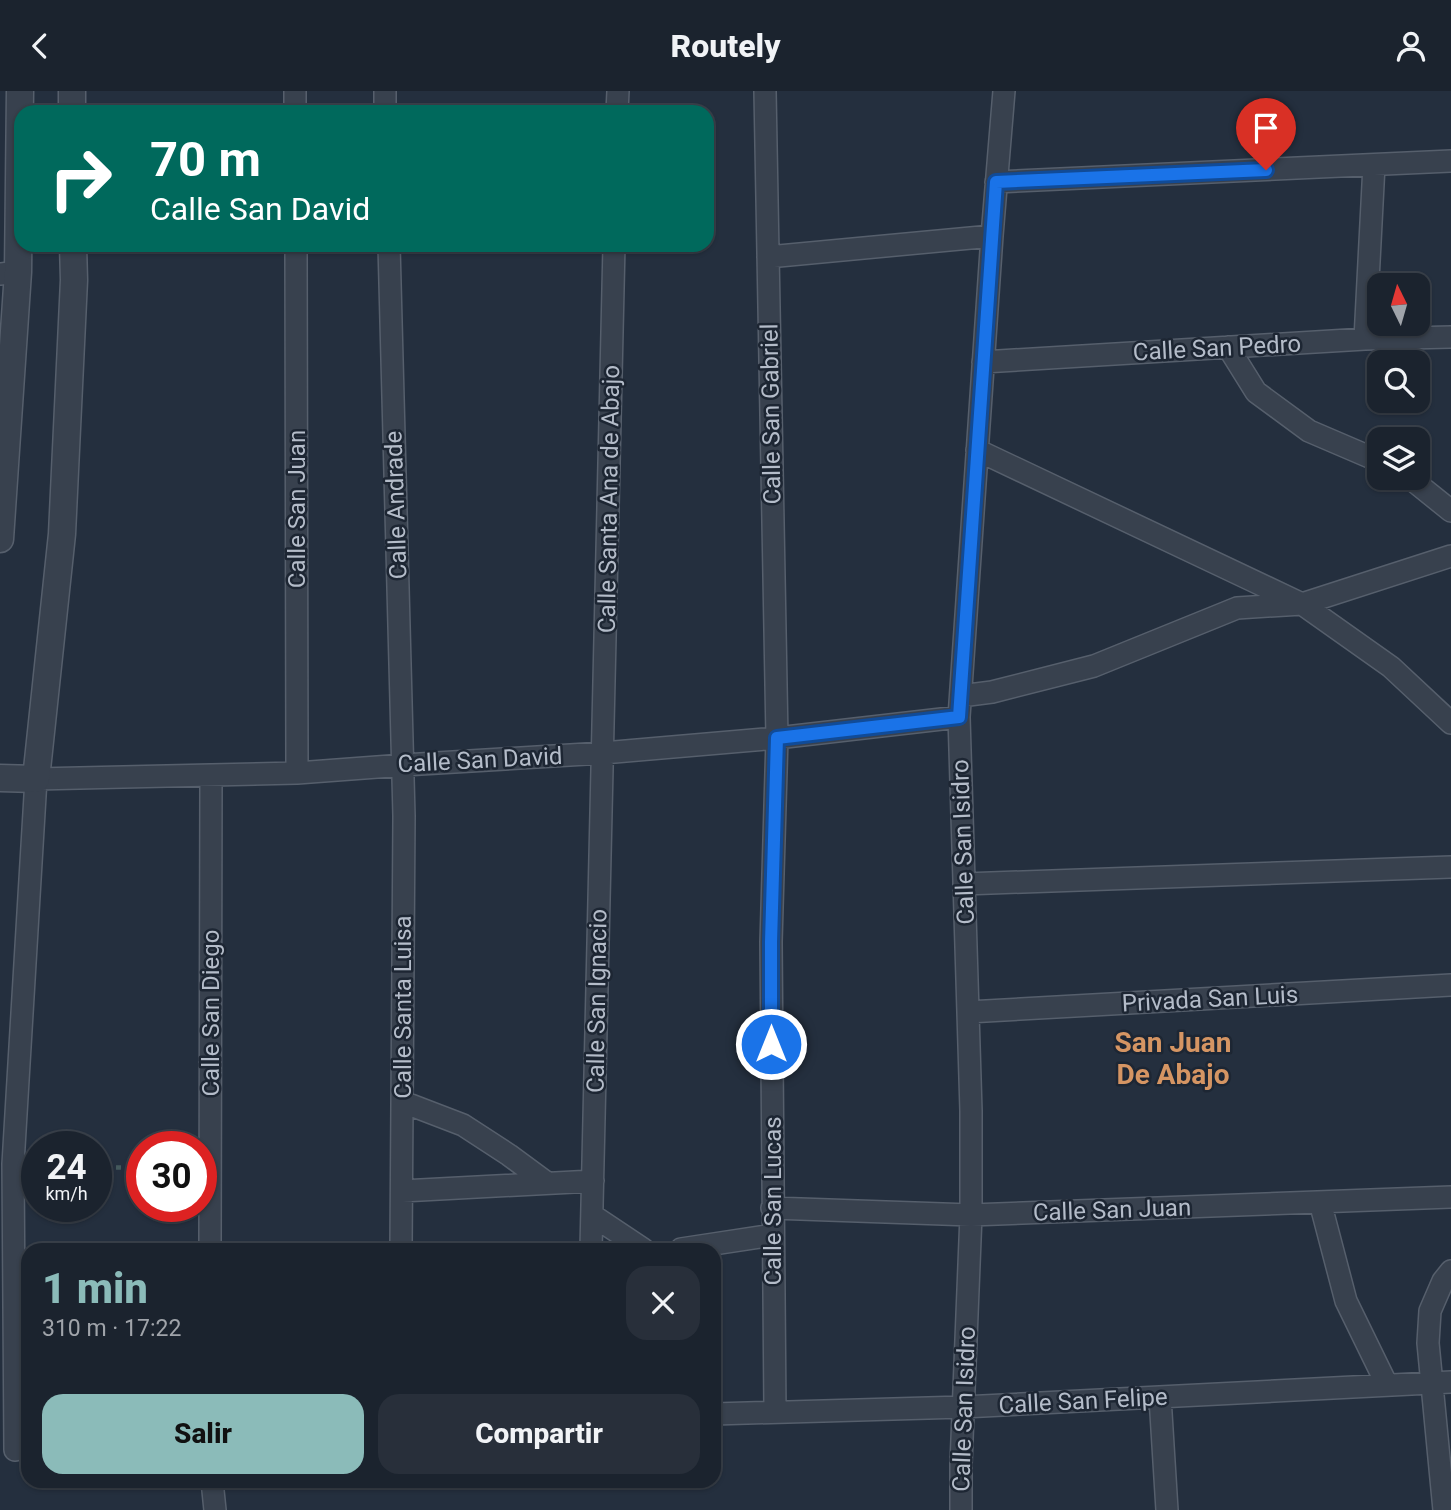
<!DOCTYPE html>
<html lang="es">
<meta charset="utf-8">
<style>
:root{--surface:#1b232e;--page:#282f3a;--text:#f1f3f6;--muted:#a0a4aa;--line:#39404a;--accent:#8bbbb9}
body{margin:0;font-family:Roboto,sans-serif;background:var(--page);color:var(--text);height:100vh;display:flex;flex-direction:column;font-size:26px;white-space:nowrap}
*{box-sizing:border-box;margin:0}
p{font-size:23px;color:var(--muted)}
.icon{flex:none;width:38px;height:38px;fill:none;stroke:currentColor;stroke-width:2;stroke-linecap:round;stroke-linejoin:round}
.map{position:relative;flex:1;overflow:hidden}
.drawer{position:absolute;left:21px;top:1152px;width:700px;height:245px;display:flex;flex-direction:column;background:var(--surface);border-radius:21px;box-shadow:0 2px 5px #0004,0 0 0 2px var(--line)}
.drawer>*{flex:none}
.top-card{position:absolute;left:14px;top:14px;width:700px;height:147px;border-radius:21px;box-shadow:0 2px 5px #0004,0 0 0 2px var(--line);background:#00695c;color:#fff;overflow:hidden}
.needle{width:46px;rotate:355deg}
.fabs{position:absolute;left:1367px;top:182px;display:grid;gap:14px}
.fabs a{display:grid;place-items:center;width:63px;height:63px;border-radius:14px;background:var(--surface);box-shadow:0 2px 5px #0004,0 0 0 2px var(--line);font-size:35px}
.speed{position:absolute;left:21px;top:1040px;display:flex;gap:14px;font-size:35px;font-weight:700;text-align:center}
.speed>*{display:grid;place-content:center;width:91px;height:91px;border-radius:50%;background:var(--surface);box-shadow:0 2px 5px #0004,0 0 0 2px var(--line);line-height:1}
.speed small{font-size:18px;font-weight:400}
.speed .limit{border:10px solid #d22;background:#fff;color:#111}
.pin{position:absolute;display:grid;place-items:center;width:60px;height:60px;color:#fff;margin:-72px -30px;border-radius:50% 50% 50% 0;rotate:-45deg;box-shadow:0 0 7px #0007}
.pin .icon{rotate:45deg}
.me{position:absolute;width:77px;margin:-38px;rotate:0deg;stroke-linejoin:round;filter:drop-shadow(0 0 5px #0008)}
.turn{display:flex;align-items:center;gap:24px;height:147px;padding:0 21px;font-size:32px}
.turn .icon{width:91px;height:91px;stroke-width:2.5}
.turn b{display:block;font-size:49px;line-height:60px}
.round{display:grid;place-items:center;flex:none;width:74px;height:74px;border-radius:21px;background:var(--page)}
.head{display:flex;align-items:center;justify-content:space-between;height:119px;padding:0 21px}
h1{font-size:42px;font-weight:800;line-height:52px;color:var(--accent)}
.action{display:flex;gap:14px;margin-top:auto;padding:14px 21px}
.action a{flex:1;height:80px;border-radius:21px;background:var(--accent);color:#111;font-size:28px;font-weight:800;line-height:80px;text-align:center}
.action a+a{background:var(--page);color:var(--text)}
header{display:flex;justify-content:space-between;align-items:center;height:91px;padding:0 21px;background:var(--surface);font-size:32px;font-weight:800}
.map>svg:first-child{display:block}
</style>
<header><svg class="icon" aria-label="back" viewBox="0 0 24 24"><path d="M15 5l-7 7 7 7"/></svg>Routely<svg class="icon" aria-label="person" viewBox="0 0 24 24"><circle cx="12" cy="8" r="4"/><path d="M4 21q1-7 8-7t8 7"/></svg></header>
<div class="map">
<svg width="1451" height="1419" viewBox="0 0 1451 1419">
<rect width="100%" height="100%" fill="#242f3e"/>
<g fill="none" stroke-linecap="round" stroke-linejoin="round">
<g stroke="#565f6c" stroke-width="24">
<path id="minor" d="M295 0V21
M385 0V21
M765 0 777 647 771 851 775 1320
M617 21 618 0
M996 91 1451 70
M296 154 297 682
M389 154 404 725 401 1158
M768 166 992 145
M0 183 18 181
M1365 248 1374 74
M1228 256 1256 301 1309 340 1379 370
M983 271 1365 248 1451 246
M977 359 1302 513 1391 576 1451 632
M1410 387 1451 420
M961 605 992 601 1094 575 1237 517 1302 513 1451 465
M964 793 1451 776
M968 921 1451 894
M403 1011 463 1034 509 1064 547 1092
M402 1100 593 1090
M1320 1111 1346 1210 1387 1294
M772 1117 971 1124 1451 1106
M592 1124 643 1158
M210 1158 211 685
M591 1158 614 154
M681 1158 773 1144
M1160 1306 1167 1419
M714 1323 963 1316 1451 1291
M15 1359 13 1073 36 688 297 682 404 674 603 662 777 647 959 626
M212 1390 215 1419
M961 1419V1373L971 1124V1020L959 626 992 145 1004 0
M1444 1419 1428 1252 1430 1220 1443 1190 1451 1180"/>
</g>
<g stroke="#565f6c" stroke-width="29">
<path id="tertiary" d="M72 0V21
M0 448 18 181 20 0
M0 687 36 688 62 443 74 189 73 154"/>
</g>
<path stroke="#44595c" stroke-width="4.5" stroke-dasharray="5 5" stroke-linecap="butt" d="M96 1076 142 1077"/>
<use href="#minor" stroke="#38414e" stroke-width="21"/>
<use href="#tertiary" stroke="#38414e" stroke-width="26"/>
</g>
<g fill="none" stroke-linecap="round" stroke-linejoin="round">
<g stroke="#114b97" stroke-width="18">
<path id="route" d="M771 953V851L777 647 959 626 996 91 1266 79"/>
</g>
<use href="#route" stroke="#1a73e8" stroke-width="12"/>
</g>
<g text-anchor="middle" stroke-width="5" stroke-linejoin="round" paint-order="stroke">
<g font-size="24" fill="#b4bcc9" stroke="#1d2633">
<text transform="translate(1217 257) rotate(-3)" y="8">Calle San Pedro</text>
<text transform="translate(771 323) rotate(-91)" y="8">Calle San Gabriel</text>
<text transform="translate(609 408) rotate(-89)" y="8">Calle Santa Ana de Abajo</text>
<text transform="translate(396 414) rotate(-92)" y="8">Calle Andrade</text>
<text transform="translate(297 418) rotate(-90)" y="8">Calle San Juan</text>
<text transform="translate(480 669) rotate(-3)" y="8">Calle San David</text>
<text transform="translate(963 751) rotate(-92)" y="8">Calle San Isidro</text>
<text transform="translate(1210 908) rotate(-3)" y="8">Privada San Luis</text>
<text transform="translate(597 910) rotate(-89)" y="8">Calle San Ignacio</text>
<text transform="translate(403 916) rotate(-90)" y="8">Calle Santa Luisa</text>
<text transform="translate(211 922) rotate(-90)" y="8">Calle San Diego</text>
<text transform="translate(773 1110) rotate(-90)" y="8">Calle San Lucas</text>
<text transform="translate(1112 1119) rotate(-2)" y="8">Calle San Juan</text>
<text transform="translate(1083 1310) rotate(-3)" y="8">Calle San Felipe</text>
<text transform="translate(964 1318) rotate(-88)" y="8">Calle San Isidro</text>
</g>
<g font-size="28" font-weight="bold" fill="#d59563" stroke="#1d2633">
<text x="1173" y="961">San Juan<tspan x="1173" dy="32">De Abajo</tspan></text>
</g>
</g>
</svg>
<div class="fabs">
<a><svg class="needle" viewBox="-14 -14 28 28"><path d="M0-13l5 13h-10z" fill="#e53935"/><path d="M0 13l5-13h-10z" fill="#a0a4aa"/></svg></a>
<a><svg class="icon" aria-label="search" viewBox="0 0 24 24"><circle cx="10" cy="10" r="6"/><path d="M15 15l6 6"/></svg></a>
<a><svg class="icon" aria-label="layers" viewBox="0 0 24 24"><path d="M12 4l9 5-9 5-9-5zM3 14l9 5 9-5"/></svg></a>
</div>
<div class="speed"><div>24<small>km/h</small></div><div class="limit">30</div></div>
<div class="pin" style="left:1266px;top:79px;background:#d93025"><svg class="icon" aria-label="arrive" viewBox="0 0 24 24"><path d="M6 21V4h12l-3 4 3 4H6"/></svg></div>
<svg class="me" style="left:771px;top:953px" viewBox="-20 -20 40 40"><circle r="17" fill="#1a73e8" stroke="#fff" stroke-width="3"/><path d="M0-11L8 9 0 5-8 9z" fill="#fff"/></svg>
<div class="top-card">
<div class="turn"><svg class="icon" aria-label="right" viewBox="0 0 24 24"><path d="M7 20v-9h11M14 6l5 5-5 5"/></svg><div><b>70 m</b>Calle San David</div></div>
</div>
<section class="drawer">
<div class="head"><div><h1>1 min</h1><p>310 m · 17:22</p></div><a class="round"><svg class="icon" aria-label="close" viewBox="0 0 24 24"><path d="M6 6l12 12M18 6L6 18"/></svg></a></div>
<div class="action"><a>Salir</a><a>Compartir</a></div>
</section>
</div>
